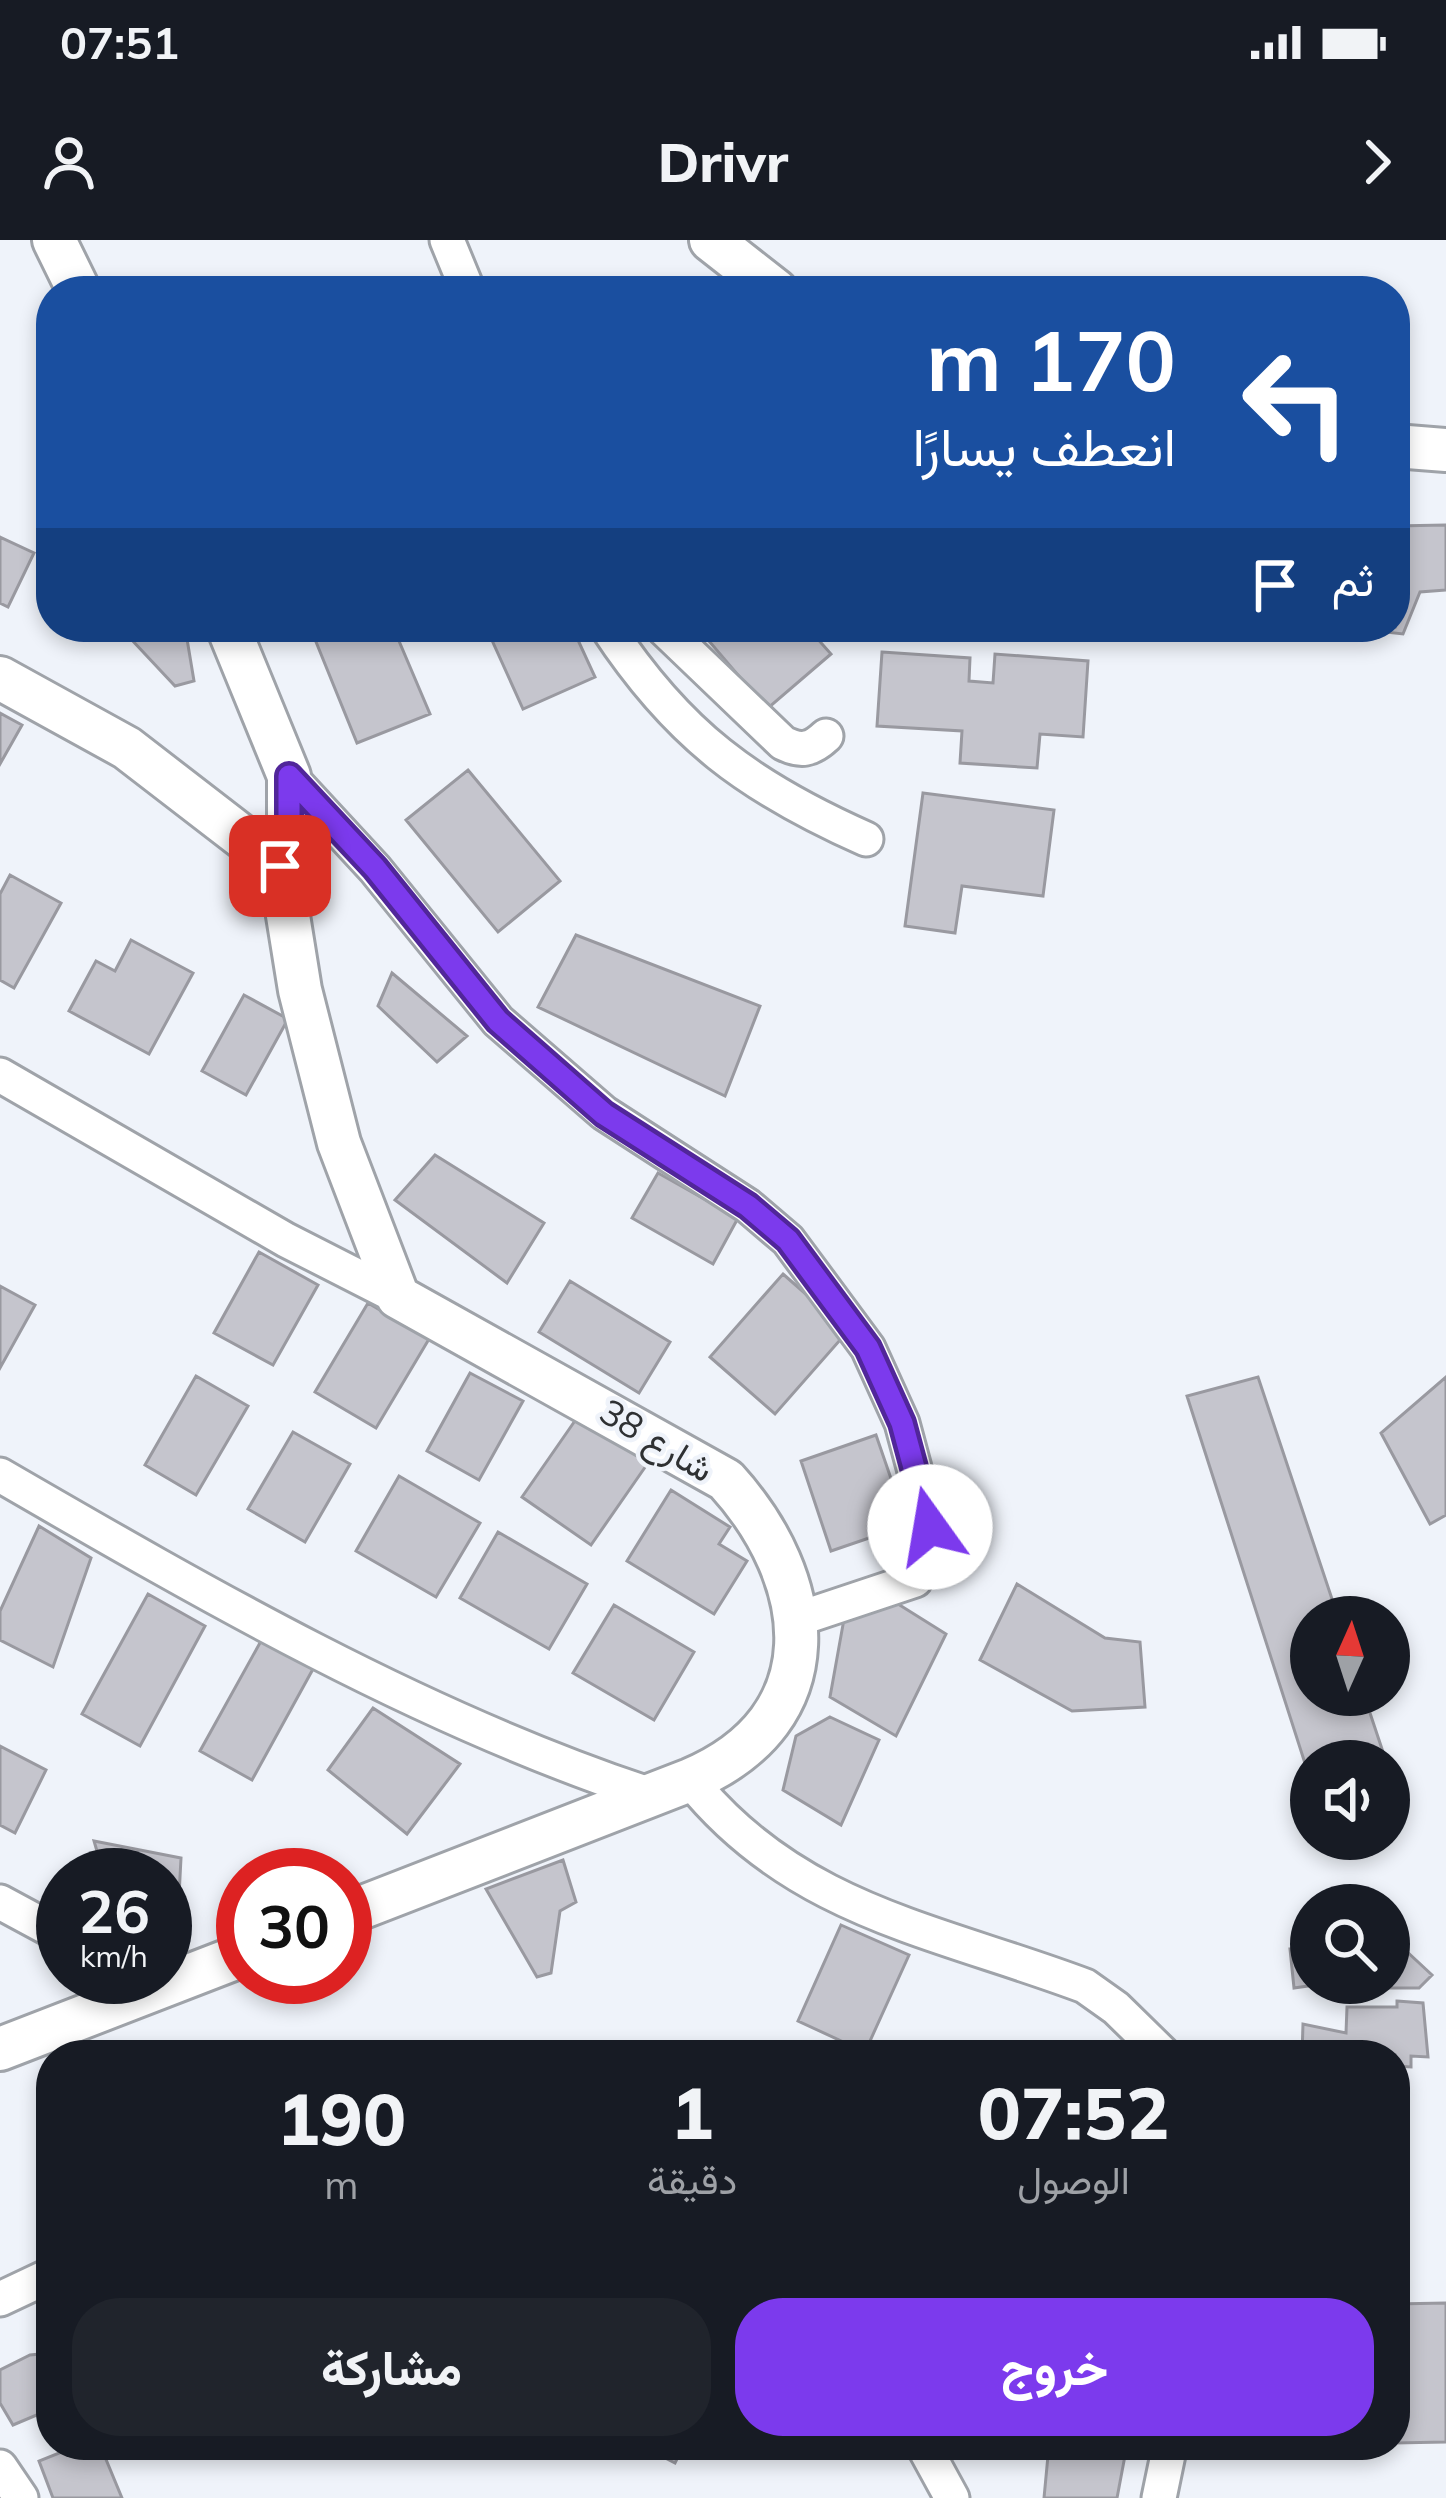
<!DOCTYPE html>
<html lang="ar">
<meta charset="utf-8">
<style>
:root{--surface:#171b24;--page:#20242c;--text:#f1f3f6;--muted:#9ea1a6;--accent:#7c3aed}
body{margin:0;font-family:Mulish,Vazirmatn,sans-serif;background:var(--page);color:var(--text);direction:rtl;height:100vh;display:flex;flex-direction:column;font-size:45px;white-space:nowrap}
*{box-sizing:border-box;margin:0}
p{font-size:39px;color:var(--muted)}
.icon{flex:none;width:66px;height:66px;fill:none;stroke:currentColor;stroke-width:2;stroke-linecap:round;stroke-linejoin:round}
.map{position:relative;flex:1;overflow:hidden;direction:ltr}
.panel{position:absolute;left:36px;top:1800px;width:1374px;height:420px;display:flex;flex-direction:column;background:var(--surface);border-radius:48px;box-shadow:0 6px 18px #0003;direction:rtl}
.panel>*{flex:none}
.guide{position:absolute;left:36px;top:36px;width:1374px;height:366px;border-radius:48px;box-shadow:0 6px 18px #0003;direction:rtl;background:#1a4fa0;color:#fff;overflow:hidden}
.needle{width:78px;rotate:3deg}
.tools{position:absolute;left:1290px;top:1356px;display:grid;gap:24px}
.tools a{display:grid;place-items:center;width:120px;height:120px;border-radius:50%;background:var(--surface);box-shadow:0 6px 18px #0003;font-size:60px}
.speed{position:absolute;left:36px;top:1608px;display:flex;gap:24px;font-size:60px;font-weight:700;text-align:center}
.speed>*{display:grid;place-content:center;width:156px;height:156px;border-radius:50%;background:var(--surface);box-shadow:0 6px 18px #0003;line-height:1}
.speed small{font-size:30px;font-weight:400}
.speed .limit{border:18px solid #d22;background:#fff;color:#111}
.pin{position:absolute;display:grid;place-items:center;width:102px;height:102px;color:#fff;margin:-51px;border-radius:24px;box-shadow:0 6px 18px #0006}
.me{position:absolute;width:132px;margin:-66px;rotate:347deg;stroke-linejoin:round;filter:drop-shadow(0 0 9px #0008)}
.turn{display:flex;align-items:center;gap:42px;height:252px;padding:0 36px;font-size:54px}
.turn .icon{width:156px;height:156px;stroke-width:2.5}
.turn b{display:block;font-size:84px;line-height:102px}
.then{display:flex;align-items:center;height:114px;padding:0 36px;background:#0003;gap:24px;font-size:45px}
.eta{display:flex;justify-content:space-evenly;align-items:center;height:204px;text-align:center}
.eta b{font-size:72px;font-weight:800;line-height:84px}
.action{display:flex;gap:24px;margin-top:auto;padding:24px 36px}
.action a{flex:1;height:138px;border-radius:48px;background:var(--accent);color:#fff;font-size:48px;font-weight:800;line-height:138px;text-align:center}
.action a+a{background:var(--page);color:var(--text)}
.status{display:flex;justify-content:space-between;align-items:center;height:84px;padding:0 60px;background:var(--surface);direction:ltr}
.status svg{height:33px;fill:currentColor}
header{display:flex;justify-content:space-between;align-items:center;height:156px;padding:0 36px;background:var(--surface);font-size:54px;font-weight:800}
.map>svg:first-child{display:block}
</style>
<div class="status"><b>07:51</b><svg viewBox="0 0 49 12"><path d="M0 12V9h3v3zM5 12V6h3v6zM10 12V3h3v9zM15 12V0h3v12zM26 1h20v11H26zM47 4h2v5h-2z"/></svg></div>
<header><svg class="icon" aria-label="forward" viewBox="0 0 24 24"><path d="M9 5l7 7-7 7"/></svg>Drivr<svg class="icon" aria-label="person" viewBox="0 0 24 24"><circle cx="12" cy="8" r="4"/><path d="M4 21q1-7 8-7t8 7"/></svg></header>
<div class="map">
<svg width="1446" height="2258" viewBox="0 0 1446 2258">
<rect width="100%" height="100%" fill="#eff3fa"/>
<path fill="#c5c5cd" stroke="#9999a0" stroke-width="3" d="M1446 285V350L1420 352 1403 394 1341 387H1395V286Z
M0 297 34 313 8 367 0 363Z
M97 387H185L194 441 175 446 130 398Z
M310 387H393L430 474 357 503Z
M486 387H572L595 437 523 469Z
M697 387H807L831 414 767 469Z
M882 412 970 418 969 441 993 443 995 414 1088 421 1083 497 1040 494 1037 528 960 523 962 491 877 486Z
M0 473 22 485 0 524Z
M468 530 560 641 498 692 406 580Z
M923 553 1054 570 1043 656 962 646 955 693 905 686Z
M10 635 61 663 14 748 0 740V654Z
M576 695 760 766 725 856 538 767Z
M131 700 193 733 149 814 69 771 96 721 115 731Z
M392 733 467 796 437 822 378 766Z
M244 755 288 779 246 855 202 831Z
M435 915 544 983 507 1043 395 960Z
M658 933 738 978 713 1024 632 978Z
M259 1012 318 1045 273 1125 214 1093Z
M783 1034 848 1091 775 1174 710 1117Z
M570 1041 670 1102 639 1153 539 1092Z
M0 1046 35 1065 0 1128Z
M368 1063 429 1099 376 1188 315 1152Z
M470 1133 523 1161 479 1240 427 1211Z
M196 1136 248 1166 196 1255 145 1225Z
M1258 1137 1338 1377H1311V1455H1364L1386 1521H1311V1542L1187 1156Z
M1446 1137V1275L1430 1284 1381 1193Z
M579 1175 648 1223 591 1305 522 1257Z
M293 1192 350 1224 305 1302 248 1269Z
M876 1195 907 1285 831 1311 801 1221Z
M399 1236 480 1283 436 1357 356 1311Z
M671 1250 730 1287 719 1304 747 1321 714 1374 627 1321Z
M39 1286 91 1318 53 1427 0 1400V1371Z
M498 1292 587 1344 549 1409 460 1358Z
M1017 1344 1105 1398 1140 1402 1145 1467 1072 1471 980 1420Z
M148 1354 205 1386 140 1506 82 1474Z
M890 1359 946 1394 896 1496 830 1457 844 1379Z
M614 1365 694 1412 654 1480 573 1433Z
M261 1401 313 1429 252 1540 200 1511Z
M373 1468 460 1524 407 1594 328 1530Z
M830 1477 879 1500 841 1585 783 1550 796 1496Z
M0 1506 46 1530 15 1593 0 1585Z
M94 1601 181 1618 178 1675 165 1672V1635H104Z
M563 1620 576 1662 560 1671 551 1733 537 1737 486 1649Z
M841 1685 909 1715 865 1812 798 1781Z
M1389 1695 1432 1735 1419 1748H1389Z
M1290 1709H1311V1743H1329L1294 1748Z
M1397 1761 1423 1763 1428 1817 1411 1816V1827L1395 1826V1815H1302L1303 1784 1346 1793 1347 1767H1397Z
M1446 2063V2202L1395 2203V2064Z
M51 2113V2169L13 2185 0 2163V2130L30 2115Z
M79 2205H100L122 2258H53L39 2221Z
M640 2205H684L675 2223Z
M1049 2205H1127L1117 2258H1044Z"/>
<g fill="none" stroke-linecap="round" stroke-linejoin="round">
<g stroke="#9fa3a9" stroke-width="39">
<path id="minor" d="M447 0 468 51
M607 387C678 495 749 547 866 599
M662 387 783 503C801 512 811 510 826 496
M289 536 375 629 498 781 604 873 748 966 788 1000 868 1108 902 1183 930 1287 929 1313 915 1340 795 1380
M0 835 286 1000 398 1057
M0 1235C207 1355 418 1477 645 1553
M690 1540C795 1671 936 1690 1085 1746L1116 1768 1164 1815
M0 1662 63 1696
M0 2059 51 2035
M923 2205 952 2258
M0 2227 21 2258
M1159 2258 1170 2205"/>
</g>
<g stroke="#9fa3a9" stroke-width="48">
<path id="tertiary" d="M54 0 79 51
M711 0 776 51
M1395 206 1446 210
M228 387 289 536V582L280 626 300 750 339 903 398 1057 726 1240C817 1340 834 1479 690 1540L345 1674
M0 438 127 508 280 626
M0 1809 243 1715"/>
</g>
<use href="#minor" stroke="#fff" stroke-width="33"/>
<use href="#tertiary" stroke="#fff" stroke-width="42"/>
</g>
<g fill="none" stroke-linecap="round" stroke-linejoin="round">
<g stroke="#51269a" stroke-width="30">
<path id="route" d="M280 626 289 582V536L375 628 498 781 604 874 748 966 788 1000 868 1108 902 1183 930 1287"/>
</g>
<use href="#route" stroke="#7c3aed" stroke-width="21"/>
</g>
<g text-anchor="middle" stroke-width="9" stroke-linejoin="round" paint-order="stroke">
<g font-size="36" fill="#2e3032" stroke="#eff3fa">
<text transform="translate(657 1200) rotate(31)" y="13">شارع 38</text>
</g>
</g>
</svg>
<div class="tools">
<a><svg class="needle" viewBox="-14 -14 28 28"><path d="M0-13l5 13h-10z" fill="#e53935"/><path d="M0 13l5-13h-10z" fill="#9ea1a6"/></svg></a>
<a><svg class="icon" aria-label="sound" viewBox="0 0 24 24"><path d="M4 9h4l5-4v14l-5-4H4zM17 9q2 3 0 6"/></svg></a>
<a><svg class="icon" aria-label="search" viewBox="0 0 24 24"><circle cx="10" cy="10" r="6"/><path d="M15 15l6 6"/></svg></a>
</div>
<div class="speed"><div>26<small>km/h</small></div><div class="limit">30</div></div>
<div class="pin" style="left:280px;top:626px;background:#d93025"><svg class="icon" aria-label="arrive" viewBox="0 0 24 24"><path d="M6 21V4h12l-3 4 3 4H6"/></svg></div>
<svg class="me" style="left:930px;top:1287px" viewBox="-20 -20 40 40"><circle r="19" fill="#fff"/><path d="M0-13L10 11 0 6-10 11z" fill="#7c3aed"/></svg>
<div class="guide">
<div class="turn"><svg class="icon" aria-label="left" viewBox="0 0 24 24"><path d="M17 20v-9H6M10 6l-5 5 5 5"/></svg><div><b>170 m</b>انعطف يسارًا</div></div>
<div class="then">ثم<svg class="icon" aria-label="arrive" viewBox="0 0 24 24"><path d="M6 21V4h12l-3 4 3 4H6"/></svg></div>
</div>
<section class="panel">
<div class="eta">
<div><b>07:52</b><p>الوصول</p></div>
<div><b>1</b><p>دقيقة</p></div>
<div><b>190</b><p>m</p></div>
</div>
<div class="action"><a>خروج</a><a>مشاركة</a></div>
</section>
</div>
